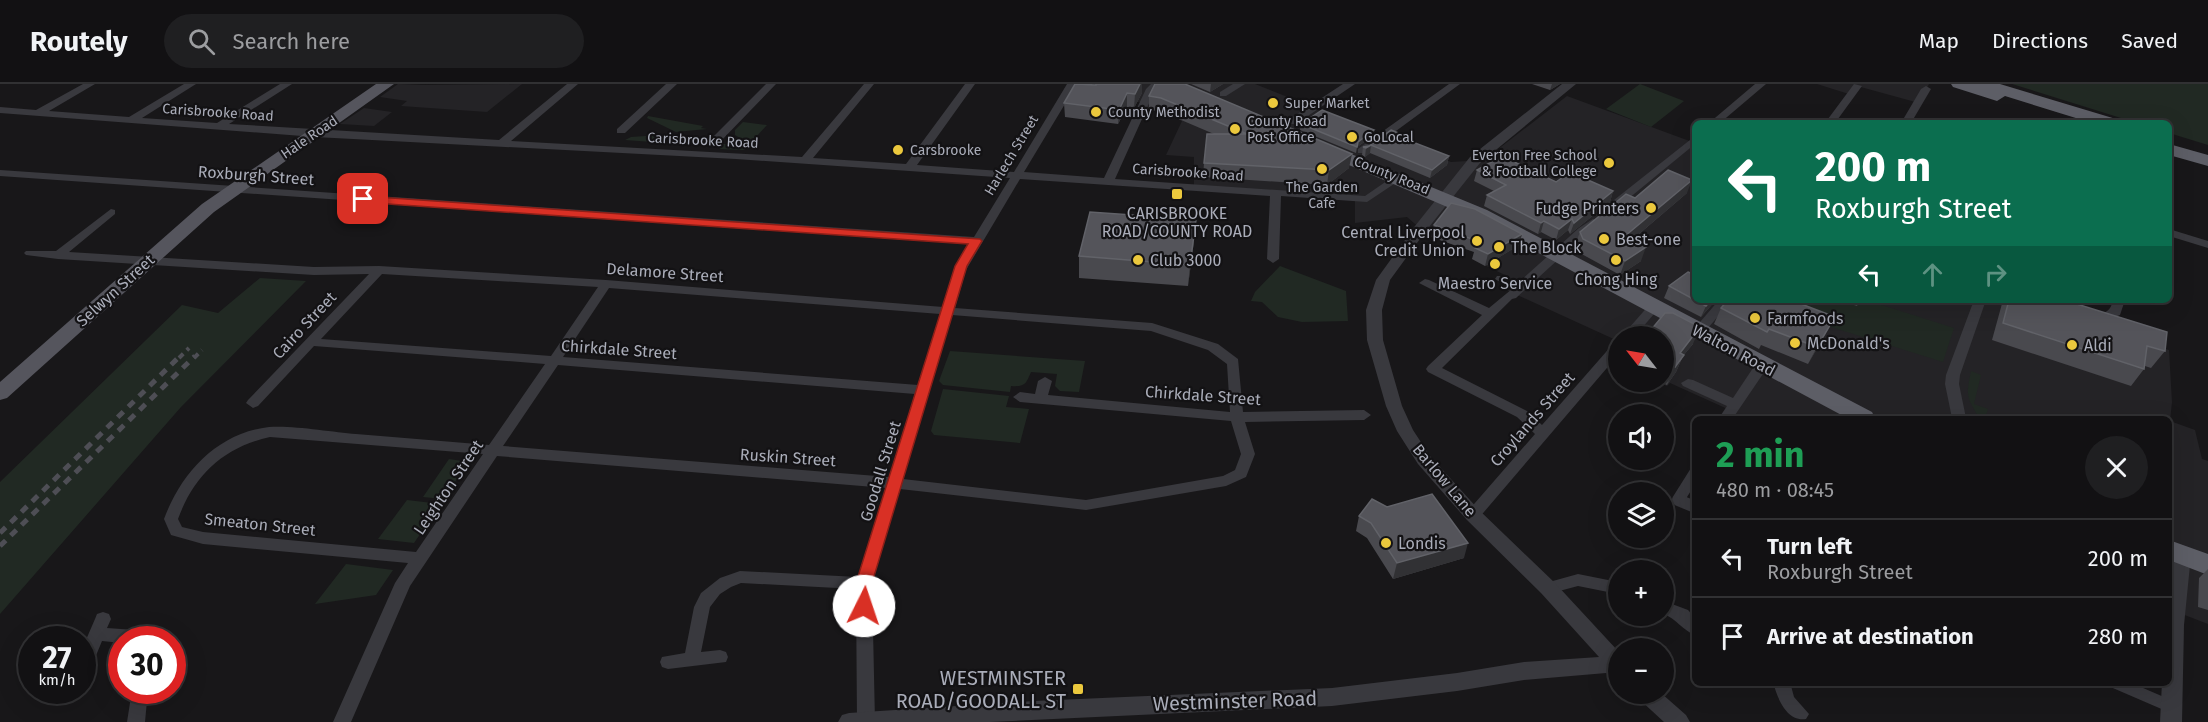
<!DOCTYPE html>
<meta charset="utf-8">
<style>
:root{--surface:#121113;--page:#1f1f21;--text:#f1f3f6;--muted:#9c9da0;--line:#313133}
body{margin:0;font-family:"Fira Sans",sans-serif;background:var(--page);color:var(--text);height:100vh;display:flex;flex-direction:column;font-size:22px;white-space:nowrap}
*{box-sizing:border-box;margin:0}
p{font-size:20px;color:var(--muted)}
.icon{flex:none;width:33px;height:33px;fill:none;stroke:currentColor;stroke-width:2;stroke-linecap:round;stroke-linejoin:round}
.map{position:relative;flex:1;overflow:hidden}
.details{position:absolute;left:1692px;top:332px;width:480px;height:270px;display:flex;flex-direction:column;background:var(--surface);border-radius:9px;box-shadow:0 6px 24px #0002,0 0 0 2px var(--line)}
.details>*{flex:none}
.top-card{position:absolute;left:1692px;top:36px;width:480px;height:183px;border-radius:9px;box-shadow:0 6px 24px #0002,0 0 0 2px var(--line);background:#0b6e4f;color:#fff;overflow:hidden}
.needle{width:39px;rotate:301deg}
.fabs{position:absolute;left:1608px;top:242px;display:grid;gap:12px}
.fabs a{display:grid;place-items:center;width:66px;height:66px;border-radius:50%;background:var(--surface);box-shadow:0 6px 24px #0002,0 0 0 2px var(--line);font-size:30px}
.speed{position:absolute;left:18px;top:542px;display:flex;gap:12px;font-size:30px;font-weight:700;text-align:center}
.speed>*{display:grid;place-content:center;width:78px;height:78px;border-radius:50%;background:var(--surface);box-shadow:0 6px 24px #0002,0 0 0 2px var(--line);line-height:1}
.speed small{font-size:15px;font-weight:400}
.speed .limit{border:9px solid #d22;background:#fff;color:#111}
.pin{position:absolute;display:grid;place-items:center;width:51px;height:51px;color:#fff;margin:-26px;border-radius:12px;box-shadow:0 3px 9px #0006}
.me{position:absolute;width:66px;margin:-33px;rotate:4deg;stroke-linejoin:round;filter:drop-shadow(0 0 4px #0008)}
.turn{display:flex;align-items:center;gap:21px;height:126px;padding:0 24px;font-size:27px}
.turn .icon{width:78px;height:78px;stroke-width:2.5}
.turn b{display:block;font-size:42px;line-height:51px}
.lanes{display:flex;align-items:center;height:57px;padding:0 24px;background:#0003;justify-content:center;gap:30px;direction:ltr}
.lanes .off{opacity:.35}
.round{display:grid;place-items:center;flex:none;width:63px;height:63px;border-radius:32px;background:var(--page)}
.headline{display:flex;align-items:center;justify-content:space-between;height:102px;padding:0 24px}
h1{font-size:36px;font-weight:700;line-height:45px;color:#1e9e55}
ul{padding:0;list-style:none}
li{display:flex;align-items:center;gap:18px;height:78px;padding:0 24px;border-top:2px solid var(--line)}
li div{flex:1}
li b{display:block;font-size:22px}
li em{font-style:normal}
header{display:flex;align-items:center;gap:36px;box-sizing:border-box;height:84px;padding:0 30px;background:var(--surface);border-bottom:2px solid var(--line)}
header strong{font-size:28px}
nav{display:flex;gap:33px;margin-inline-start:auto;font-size:21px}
.search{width:420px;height:54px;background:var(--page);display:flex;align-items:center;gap:15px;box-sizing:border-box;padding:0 21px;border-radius:33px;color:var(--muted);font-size:22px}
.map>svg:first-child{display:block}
</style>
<header>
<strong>Routely</strong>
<div class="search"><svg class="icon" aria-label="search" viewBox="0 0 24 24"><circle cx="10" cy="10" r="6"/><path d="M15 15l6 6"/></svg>Search here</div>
<nav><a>Map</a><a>Directions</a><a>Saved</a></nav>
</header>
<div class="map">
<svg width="2208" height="638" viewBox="0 0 2208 638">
<rect width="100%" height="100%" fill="#181719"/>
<path fill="#242326" d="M398 0 424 1 522 0 487 28 401 22 407 17 380 13Z
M1076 0H1255L1451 78 1484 76 1567 12 1695 59V216H2015L2169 266 2172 318 2170 337 2195 346 2202 375 2208 377V540L2169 525V334H1730L1732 327 1670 299 1667 302 1655 297H1664V252H1618V257L1502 204 1509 193 1472 175 1477 169 1429 152 1407 133 1355 139V114L1194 104V73L1166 71 1182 37 1162 27 1147 26 1145 19 1072 7Z
M1817 0H1929L1919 19 1857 2 1852 11Z
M364 24 392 28 374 42 340 40Z"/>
<path fill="#212923" d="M1640 0 1684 17 1651 43 1606 25Z
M2012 0H2208V61L2169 49V39H2137Z
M648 32 703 42 701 44 707 45 676 48 647 34Z
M743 38 767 41 744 66 719 65 723 60H738L742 55 735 51V46Z
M674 50 694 61 625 56 631 53Z
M1280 182 1346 207 1348 237 1302 238 1278 233 1262 218 1251 217 1255 208Z
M260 194 306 197 181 323 0 530V398L182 221 218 229Z
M1792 216H1866L1954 244 1943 278 1783 228Z
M950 267 1085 277 1079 308 1060 307 1055 302 1057 290 1031 288C1026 300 1025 303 1011 302L1010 308 943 301 939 297Z
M1971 287 1981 291 1974 320 1988 325 1985 334H1979C1966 312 1966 312 1971 287Z
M943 305 1009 312 1006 323 1029 325 1020 359 934 351 931 347Z
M449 375 469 378 443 415 423 413Z
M407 416 441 420 414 459 378 455Z
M346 480 393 486 376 511 315 520Z"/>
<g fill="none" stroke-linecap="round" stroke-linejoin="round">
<path stroke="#39393e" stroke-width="12" d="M1695 389 1678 416 1695 423
M2114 598 2172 623"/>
<path fill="#39393e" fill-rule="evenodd" d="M83 0H95L49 27 129 33 184 0H196L142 34 217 39 280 0H292L229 40 499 56 567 0H578L511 57 802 73 864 0H874L813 74 906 80 965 0H975L917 81 1014 88 1067 0H1077L1024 88 1104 94 1146 5 1151 0H1162L1155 6 1115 95 1365 112 1394 92H1402L1403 94 1367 118 1281 112 1279 175 1273 179 1267 175 1270 112 1020 95 966 186 955 224 1152 239 1218 260 1238 275 1243 328 1364 326 1371 331 1364 336 1245 338 1255 370 1246 393 1226 402 1086 426 900 405 872 499 875 638H857L856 505 741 499 731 503 720 510 710 523 701 568 720 566 726 568 728 573 726 578 668 585 662 583 660 578 662 573 685 569 694 523 701 509 720 494 740 487 858 493 886 404 497 372 410 502 351 638H333L395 499 408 479 203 460 171 451 164 435C181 389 217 349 269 343 292 341 332 348 356 350 401 354 445 357 489 361L545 280 314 262 258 322 253 324 246 319 248 316 369 190 314 191 58 175 26 171 24 169 26 167H56L111 125 115 126V130L69 168 314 183 379 182 606 196 943 223 954 186 970 160 0 92V86L974 153 1010 94 736 75 315 53 0 29V23L36 26ZM382 190 598 203 551 272 321 255ZM609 204 940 230 918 301 563 273ZM952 231 1151 247 1208 266 1227 280 1230 328 1048 311 1052 297 1045 293 1038 297 1035 310 1020 308 1013 313 1020 318 1231 337 1241 370 1235 386 1223 392 1086 416 903 395ZM558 281 915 310 889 393 503 362ZM270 353 483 370 416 468 203 448 182 443 178 435C194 391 224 363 270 353Z
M666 0H677L625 49H617V45Z
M766 0H776L719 59H711V55Z
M1233 0H1245L1226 12H1220V8Z
M1343 0H1355L1296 40H1288V36Z
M1449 0H1460L1366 69H1358V65Z
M1755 0H1766L1720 39H1709Z
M1854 0 1862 2 1835 39H1825Z
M1926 2 1931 5 1911 39H1901L1921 5Z
M1695 52V60L1617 124H1609V120Z
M1593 135 1599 138 1597 140 1516 214 1512 215 1442 284 1527 327 1542 341 1613 260 1618 259V271L1478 435H1468L1466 431 1468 427 1535 350 1517 333 1428 288 1426 285 1428 282 1482 231 1419 199 1425 195 1429 196 1489 224 1512 205 1495 195 1497 192H1505L1518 199 1579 144Z
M2169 145 2208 157V164L2169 152Z
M1719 216H1732L1702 251H1694L1692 248 1694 245Z
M1974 216H1986L1960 291 1959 300 1966 334H1952L1945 300 1946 291Z
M2113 216H2125L2120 231 2106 237H2093L2091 234 2093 231C2104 228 2110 230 2113 216Z
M1654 219 1660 223 1635 252H1622L1650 220Z
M1762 277 1769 281 1733 334H1719L1727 322 1683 302 1681 299 1688 295 1693 296 1733 314 1757 278Z
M1578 490 1618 498V510L1578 502 1548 510 1542 508 1540 504 1542 500Z
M1664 517 1688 526 1695 534V551C1684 547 1676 535 1664 530Z
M103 528 109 530 111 535 107 544 163 548 169 550 171 555H122V559L102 557 95 574 89 576 83 574 82 565 95 535 97 530Z
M1773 598H1790L1794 613 1809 630 1806 635C1786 638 1777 613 1773 598Z
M132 606H148L145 638H127Z"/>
<path fill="#39393e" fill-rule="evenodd" d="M1562 0H1576L1480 79 1425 148 1390 196 1382 226 1383 256 1402 322 1413 346 1430 372 1479 426 1555 499 1618 567V588L1524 596 1457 607 1332 622 990 638H838L842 631 849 629 1034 617 1332 604 1457 589 1524 578 1599 573 1541 509 1467 436 1418 380 1397 347 1386 322 1367 256 1366 226 1376 196 1415 142 1470 73Z
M2182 464 2189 466 2191 471 2184 541 2182 638H2160L2162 598H2169C2169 568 2162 490 2175 466Z
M1636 609H1661L1686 631 1690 638H1664L1639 615Z"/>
<path fill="#55555d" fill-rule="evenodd" d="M376 0H394L214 128 7 314 0 316V298L202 120Z"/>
<path fill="#5d5e66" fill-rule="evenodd" d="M1951 0H2000L2116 35 2118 39H2092L2005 12 1997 17 1953 3Z
M1322 58 1487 126 1872 328 1875 334H1847L1473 134 1316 67 1313 63 1316 59Z
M2169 60 2208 71V82L2169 71Z
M2169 456 2208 470V491L2169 476Z"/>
<path stroke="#4e4e55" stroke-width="4" stroke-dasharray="6 5" stroke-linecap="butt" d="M179 274 189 264
M194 274 202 266"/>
<path stroke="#4e4e55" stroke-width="5" stroke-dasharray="8 7" stroke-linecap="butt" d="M0 449 180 272
M0 462 195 272"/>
</g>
<path fill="#49494e" d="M1096 0H1142V9L1134 24 1127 23 1118 40 1065 33 1064 19Z
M1155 0 1349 84 1327 101 1203 93 1204 79 1214 50 1160 27 1149 26V12Z
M1191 0H1223L1210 8Z
M1532 0H1560L1550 6Z
M1301 40 1374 46 1373 52 1357 63 1356 69 1300 46Z
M1391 46 1406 52 1405 56 1449 72 1447 81 1430 94 1370 69 1365 73 1362 71 1363 63 1369 62Z
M1477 86 1556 98 1613 107 1610 118 1570 150 1568 146 1556 156 1541 148 1538 150 1484 122 1487 111 1494 107 1474 97Z
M1687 109 1632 156 1641 177 1620 191 1578 168 1575 161 1580 148 1635 114Z
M1190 127 1189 135 1194 157 1188 202 1079 194V172L1161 133Z
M1434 141 1522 150 1519 161 1485 182 1472 175 1474 168 1431 153Z
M1669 202 1695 216H1716L1701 233 1664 214Z
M1839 216H1860L1857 222Z
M2003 216H2064L2165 267 2151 284 2145 282 2144 285 2131 302 1992 256Z
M1721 224 1826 249 1808 280 1761 261 1759 265 1714 240Z
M1664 252 1693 260 1683 272 1676 288 1667 301 1658 297H1664Z
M1359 432 1464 474 1393 495 1367 454 1356 447Z
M2208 485V526L2198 523 2199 494Z"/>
<path fill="#313134" d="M1136 0H1142V9L1134 24 1135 10Z
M1211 0H1223L1210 8Z
M1552 0H1560L1550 6Z
M1127 9V23L1118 40 1119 26Z
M1374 46 1373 52 1357 63 1358 58Z
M1371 61 1370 69 1365 73 1366 64Z
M1352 70 1349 84 1327 101 1329 86Z
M1449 72 1447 81 1430 94 1432 86Z
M1692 96 1687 109 1620 166 1625 152Z
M1613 107 1610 118 1570 150 1574 139Z
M1572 135 1568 146 1556 156 1559 145Z
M1196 136 1194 157 1188 202 1190 181Z
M1544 137 1541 148 1538 150 1541 139Z
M1522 150 1519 161 1485 182 1488 170Z
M1646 163 1641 177 1620 191 1625 177Z
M1711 216H1716L1701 233 1706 222Z
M1835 233 1826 249 1808 280 1817 263Z
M1700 243 1693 260 1683 272 1676 288 1667 301 1680 269Z
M1468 459 1464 474 1393 495 1397 479Z"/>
<path fill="#54545a" stroke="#616268" stroke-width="1.5" d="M1075 0 1096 1V0H1140L1135 10 1127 9 1119 26 1064 19Z
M1155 0H1185L1352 70 1329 86 1204 79 1207 50H1247L1161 14 1149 12Z
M1322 26 1374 46 1358 58 1357 63 1301 40Z
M1391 46 1406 52 1402 54 1449 72 1432 86 1371 61 1366 64 1363 63 1369 62Z
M1502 72 1556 98 1570 88 1613 107 1574 139 1572 135 1559 145 1544 137 1541 139 1487 111 1506 101 1477 86Z
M1668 86 1692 96 1625 152 1646 163 1625 177 1583 155 1580 148 1626 110 1635 114Z
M1451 119 1475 125 1522 150 1488 170 1475 164 1480 158 1434 141Z
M1162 125 1190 127 1188 135 1196 136 1190 181 1079 172 1090 128 1161 133Z
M1688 188 1695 191V216H1711L1706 222 1669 202Z
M1728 216H1791L1835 233 1817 263 1769 245 1767 248 1721 224Z
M2009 216H2064L2167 248 2165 267 2147 262 2144 285 2003 239Z
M1665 229H1673L1700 243 1680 269 1684 271 1675 283 1664 279V252H1646Z
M1432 410 1468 459 1397 479 1371 439 1359 432 1372 415 1387 423Z"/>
<path fill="#d93025" stroke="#8d1f18" stroke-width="1.5" d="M363 112 980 155 982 157 967 182 872 499V522L870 526 864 528 858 526 856 522V499L955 182 968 160 359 118 357 115Z"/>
<g fill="#ebc83d" stroke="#131214" stroke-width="2">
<circle cx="1273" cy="19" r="6"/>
<circle cx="1096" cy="28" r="6"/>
<circle cx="1235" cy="45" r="6"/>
<circle cx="1352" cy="53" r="6"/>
<circle cx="898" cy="66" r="6"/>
<circle cx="1609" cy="79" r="6"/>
<circle cx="1322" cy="85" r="6"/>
<rect x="1171" y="104" width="12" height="12" rx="3"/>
<circle cx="1651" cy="124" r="6"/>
<circle cx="1604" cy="155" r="6"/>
<circle cx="1477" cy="157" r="6"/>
<circle cx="1499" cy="163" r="6"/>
<circle cx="1138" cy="176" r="6"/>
<circle cx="1616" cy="176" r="6"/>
<circle cx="1495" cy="180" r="6"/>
<circle cx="1755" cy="234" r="6"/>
<circle cx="1795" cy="259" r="6"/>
<circle cx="2072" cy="261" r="6"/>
<circle cx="1386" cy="459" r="6"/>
<rect x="1072" y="599" width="12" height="12" rx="3"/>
</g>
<g text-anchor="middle" stroke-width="4.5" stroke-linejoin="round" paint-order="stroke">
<g font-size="14" fill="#aaadb9" stroke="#131214" text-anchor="start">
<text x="1285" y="24">Super Market</text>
<text x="1108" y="33">County Methodist</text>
<text x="1247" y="42">County Road<tspan x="1247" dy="16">Post Office</tspan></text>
<text x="1364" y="58">GoLocal</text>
<text x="910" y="71">Carsbrooke</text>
<text x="1597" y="76" text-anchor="end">Everton Free School<tspan x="1597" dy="16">&amp; Football College</tspan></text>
<text x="1322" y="108" text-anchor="middle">The Garden<tspan x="1322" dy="16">Cafe</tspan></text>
</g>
<g font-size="14" fill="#aaadb9" stroke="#131214">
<text transform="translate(218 28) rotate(4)" y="5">Carisbrooke Road</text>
<text transform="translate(309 53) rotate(-34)" y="5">Hale Road</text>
<text transform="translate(703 56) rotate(3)" y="5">Carisbrooke Road</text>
<text transform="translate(1011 71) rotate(-59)" y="5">Harlech Street</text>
<text transform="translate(1188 88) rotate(4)" y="5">Carisbrooke Road</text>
<text transform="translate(1392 91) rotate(22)" y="5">County Road</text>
</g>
<g font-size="16" fill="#aaadb9" stroke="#131214">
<text transform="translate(256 91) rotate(4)" y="6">Roxburgh Street</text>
<text transform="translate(665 188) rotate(4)" y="6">Delamore Street</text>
<text transform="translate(115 206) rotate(-42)" y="6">Selwyn Street</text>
<text transform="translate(304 241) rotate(-47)" y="6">Cairo Street</text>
<text transform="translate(619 265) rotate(4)" y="6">Chirkdale Street</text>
<text transform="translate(1734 266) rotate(28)" y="6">Walton Road</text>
<text transform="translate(1203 311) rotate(4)" y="6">Chirkdale Street</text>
<text transform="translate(1532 335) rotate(-49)" y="6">Croylands Street</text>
<text transform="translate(788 373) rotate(4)" y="6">Ruskin Street</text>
<text transform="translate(880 387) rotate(-73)" y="6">Goodall Street</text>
<text transform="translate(1445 396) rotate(50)" y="6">Barlow Lane</text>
<text transform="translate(448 403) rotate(-56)" y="6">Leighton Street</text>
<text transform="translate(260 440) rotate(6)" y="6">Smeaton Street</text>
</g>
<g font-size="16" fill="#aaadb9" stroke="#131214" text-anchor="start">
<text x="1639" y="130" text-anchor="end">Fudge Printers</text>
<text x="1177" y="135" text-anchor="middle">CARISBROOKE<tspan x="1177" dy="18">ROAD/COUNTY ROAD</tspan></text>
<text x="1465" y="154" text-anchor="end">Central Liverpool<tspan x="1465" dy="18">Credit Union</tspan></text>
<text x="1616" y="161">Best-one</text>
<text x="1511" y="169">The Block</text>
<text x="1150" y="182">Club 3000</text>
<text x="1616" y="201" text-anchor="middle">Chong Hing</text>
<text x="1495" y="205" text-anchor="middle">Maestro Service</text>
<text x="1767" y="240">Farmfoods</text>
<text x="1807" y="265">McDonald's</text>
<text x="2084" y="267">Aldi</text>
<text x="1398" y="465">Londis</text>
</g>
<g font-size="20" fill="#aaadb9" stroke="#131214" text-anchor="end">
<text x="1066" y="601">WESTMINSTER<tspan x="1066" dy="23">ROAD/GOODALL ST</tspan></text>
</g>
<g font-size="20" fill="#aaadb9" stroke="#131214">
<text transform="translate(1235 617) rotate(-2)" y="7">Westminster Road</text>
</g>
</g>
</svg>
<div class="fabs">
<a><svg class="needle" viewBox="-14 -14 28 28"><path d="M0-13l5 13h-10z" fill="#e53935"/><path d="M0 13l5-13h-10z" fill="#9c9da0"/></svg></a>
<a><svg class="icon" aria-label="sound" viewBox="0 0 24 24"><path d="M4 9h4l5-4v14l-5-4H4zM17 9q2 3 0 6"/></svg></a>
<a><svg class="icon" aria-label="layers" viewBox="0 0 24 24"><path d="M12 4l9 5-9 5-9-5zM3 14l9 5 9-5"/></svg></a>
<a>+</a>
<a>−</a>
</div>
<div class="speed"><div>27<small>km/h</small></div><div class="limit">30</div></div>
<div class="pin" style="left:363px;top:115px;background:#d93025"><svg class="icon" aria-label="arrive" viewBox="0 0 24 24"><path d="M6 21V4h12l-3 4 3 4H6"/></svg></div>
<svg class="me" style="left:864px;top:522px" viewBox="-20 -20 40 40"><circle r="19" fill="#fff"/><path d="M0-13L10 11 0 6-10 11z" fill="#d93025"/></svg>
<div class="top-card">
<div class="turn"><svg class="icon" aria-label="left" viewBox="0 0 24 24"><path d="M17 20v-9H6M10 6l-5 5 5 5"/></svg><div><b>200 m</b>Roxburgh Street</div></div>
<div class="lanes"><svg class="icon" aria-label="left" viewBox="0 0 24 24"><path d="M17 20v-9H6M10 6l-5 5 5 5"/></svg><svg class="icon off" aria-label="ahead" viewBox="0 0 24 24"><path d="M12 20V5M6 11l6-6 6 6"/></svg><svg class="icon off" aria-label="right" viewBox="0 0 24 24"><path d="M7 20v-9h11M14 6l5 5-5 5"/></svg></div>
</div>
<section class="details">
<div class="headline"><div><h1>2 min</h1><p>480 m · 08:45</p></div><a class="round"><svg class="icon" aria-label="close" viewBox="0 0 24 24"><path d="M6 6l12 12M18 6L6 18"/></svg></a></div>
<ul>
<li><svg class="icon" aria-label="left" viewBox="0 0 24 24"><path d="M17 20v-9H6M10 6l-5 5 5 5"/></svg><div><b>Turn left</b><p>Roxburgh Street</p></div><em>200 m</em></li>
<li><svg class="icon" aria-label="arrive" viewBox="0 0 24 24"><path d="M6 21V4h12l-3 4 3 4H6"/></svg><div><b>Arrive at destination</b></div><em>280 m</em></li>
</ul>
</section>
</div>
